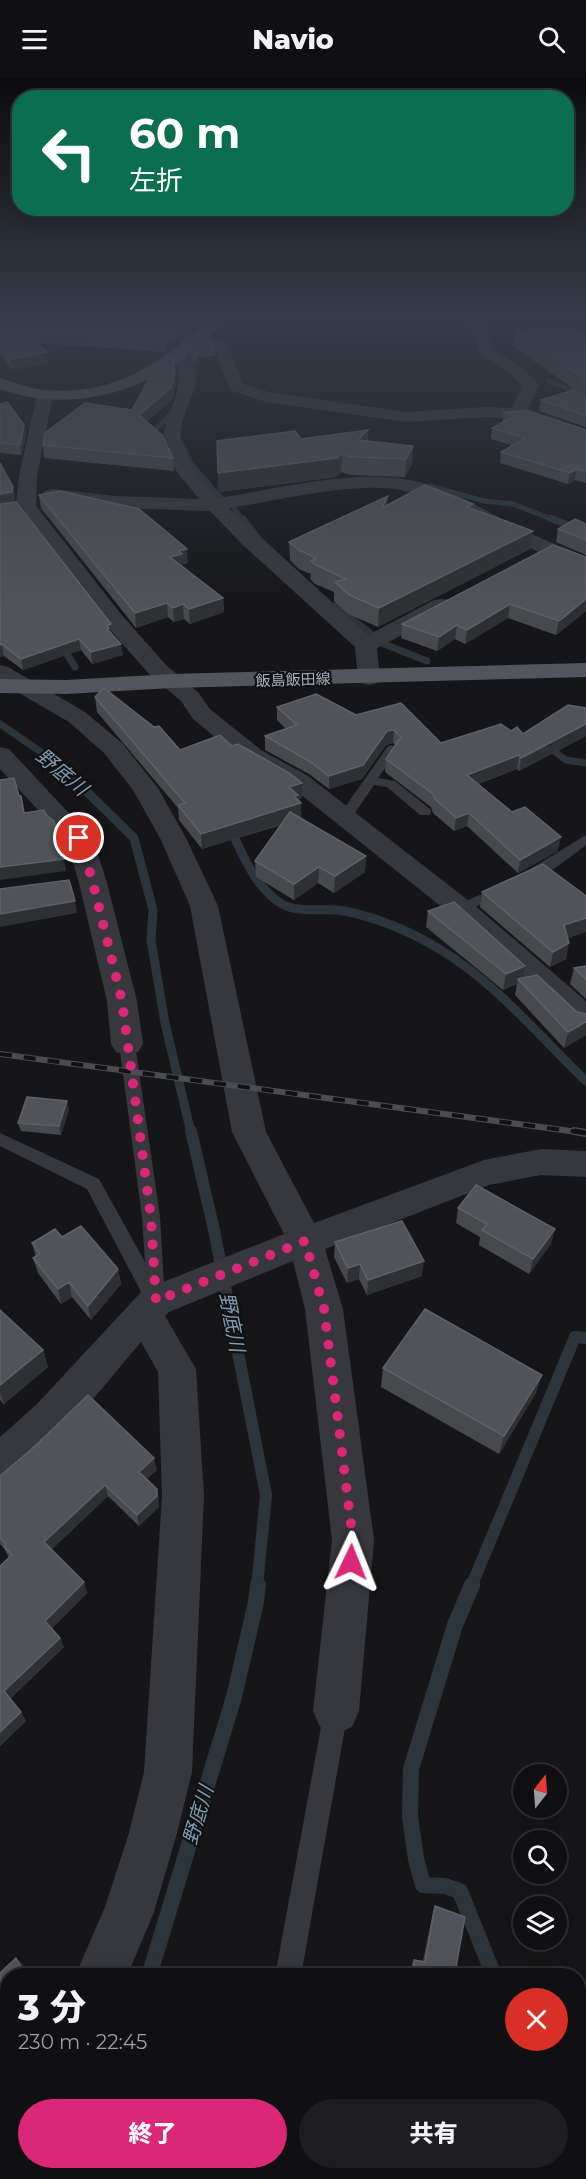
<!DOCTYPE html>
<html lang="ja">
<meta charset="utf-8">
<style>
:root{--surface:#101012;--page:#1e1e20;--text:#f1f3f6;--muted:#9c9d9f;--line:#303032;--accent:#db2777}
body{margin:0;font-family:Montserrat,"Noto Sans JP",sans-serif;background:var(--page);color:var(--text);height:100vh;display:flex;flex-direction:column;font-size:22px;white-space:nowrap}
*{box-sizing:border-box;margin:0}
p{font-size:20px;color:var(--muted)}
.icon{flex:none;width:33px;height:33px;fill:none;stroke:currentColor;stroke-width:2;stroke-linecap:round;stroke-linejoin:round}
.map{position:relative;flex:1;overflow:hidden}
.panel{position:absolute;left:0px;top:1890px;width:586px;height:212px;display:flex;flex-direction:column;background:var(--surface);border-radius:24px 24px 0 0;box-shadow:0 3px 15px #0003,0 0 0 2px var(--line)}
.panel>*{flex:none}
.banner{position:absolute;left:12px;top:12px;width:562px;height:126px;border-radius:24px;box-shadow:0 3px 15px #0003,0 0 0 2px var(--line);background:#0b6e4f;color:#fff;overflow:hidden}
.needle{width:39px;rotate:17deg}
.buttons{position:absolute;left:513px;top:1686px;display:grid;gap:12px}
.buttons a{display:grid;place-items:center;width:54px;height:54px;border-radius:50%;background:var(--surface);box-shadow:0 3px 15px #0003,0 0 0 2px var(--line);font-size:30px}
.pin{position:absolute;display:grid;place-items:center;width:51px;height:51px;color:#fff;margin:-26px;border:3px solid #fff;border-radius:50%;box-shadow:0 2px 6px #0007}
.me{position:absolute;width:66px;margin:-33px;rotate:2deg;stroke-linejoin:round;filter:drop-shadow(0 0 4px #0008)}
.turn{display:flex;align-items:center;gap:21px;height:126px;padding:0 18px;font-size:27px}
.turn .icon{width:78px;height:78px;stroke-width:2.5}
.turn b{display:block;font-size:42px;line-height:51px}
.round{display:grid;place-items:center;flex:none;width:63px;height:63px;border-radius:32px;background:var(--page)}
.summary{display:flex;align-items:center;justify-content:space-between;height:102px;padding:0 18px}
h1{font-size:36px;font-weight:800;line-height:45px}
.action{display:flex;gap:12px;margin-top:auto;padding:12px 18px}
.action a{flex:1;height:69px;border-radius:36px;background:var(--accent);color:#fff;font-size:24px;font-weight:800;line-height:69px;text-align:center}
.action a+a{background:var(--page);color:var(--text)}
header{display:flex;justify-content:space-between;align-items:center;height:78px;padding:0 18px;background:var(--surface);font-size:27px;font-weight:800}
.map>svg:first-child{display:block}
</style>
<header><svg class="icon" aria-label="menu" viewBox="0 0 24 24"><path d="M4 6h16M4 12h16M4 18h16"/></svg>Navio<svg class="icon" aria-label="search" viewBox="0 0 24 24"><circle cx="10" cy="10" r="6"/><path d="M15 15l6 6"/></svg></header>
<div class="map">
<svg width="586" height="2101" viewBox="0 0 586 2101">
<rect width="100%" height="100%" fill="#161618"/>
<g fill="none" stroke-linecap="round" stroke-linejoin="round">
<path stroke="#2c353c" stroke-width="5" d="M187 280 195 296 192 313
M549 303 586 318
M147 360 172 335
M180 363 192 387 223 422
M430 408 484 423 513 426 554 442
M234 430 243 442"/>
<path stroke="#2c353c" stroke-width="7" d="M242 440 256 458
M550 440 586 454
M335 528 370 555
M384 566 427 583
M61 567 75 589
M0 646 57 685 80 708
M544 666 566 682 586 685"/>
<path stroke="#2c353c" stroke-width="9" d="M79 706 134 760 153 832 151 862 165 945 191 1055
M229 748C242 775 255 810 282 826 299 836 326 829 345 833 378 840 412 854 441 872 497 906 539 958 586 1003"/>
<path stroke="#2c353c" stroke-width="12" d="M191 1053 214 1152 266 1417 257 1509
M471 1509 575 1259 586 1260"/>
<path stroke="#2c353c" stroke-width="16" d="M472 1507 455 1547 411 1691 410 1739 416 1781 423 1807 445 1808 460 1813 494 1898
M149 1898 234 1619 256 1524 258 1507
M559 2094 563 2101
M77 2101 82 2094"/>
<path fill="#37383d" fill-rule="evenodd" d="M392 667 398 671 378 700 395 703 430 731 431 734 430 737H420L387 709 374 707 350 742H340L338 739 388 668Z
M586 757V767C573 777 538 806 522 802L520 799 522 796Z
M501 808 508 812 506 815 466 833 461 835 454 830 456 827Z
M127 960 132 962 135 966 160 1139 165 1223 163 1229 156 1231 149 1229 87 1111 0 1068V1055L99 1101 145 1184 142 1139 119 966 122 962Z
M336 1621 344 1625 348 1633 301 1898H275L324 1633 328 1625Z
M202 2094H230L227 2101H199Z"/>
<path fill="#37383d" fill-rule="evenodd" d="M166 237H181L192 258 199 265 196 268C179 273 173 250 166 237Z
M467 237H482L493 272 522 289 539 307 528 331 586 351V362L526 341 485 339 406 344 266 324 230 312 215 271 192 256 195 253H205L227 266 243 306 269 314 406 334 485 329 512 330 522 308 510 295 480 277Z
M175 274 188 279C209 311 171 339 183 372 189 390 207 407 219 420 278 411 351 391 410 402 449 409 484 432 519 450 540 461 564 469 586 479V492C543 481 505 455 466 436 448 427 425 417 406 413 360 402 277 423 229 430L368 557 434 522 442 521 450 522 453 527 450 532 377 570 380 600 377 605 369 607 361 605 358 600 355 569 244 468 210 433 115 430 52 423 45 421 43 417 45 413 52 411 115 418 199 421C188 406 170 389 165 371 157 341 189 315 175 285L167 279Z
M45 312 53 317 37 398 36 428 121 536 166 587 198 614 210 631 261 672 308 698 473 826 586 923V951L575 948 453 838 290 708 243 682 193 641 181 623 150 597 105 546 16 428 19 398 37 317Z
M0 587 8 589 85 634 122 665 158 710 187 762 218 828 266 1054 314 1145 484 1082 541 1071 586 1073V1099L541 1097 489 1107 325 1171 343 1231 374 1462 359 1633 352 1649 336 1656 320 1649 313 1633 332 1462 305 1231 293 1183 169 1234 165 1238 196 1291 204 1418 192 1694 177 1755 154 1834 127 1898H75L105 1829 129 1755 144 1694 162 1418 158 1294 141 1264C108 1302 44 1387 0 1404V1359L36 1327 143 1212 284 1156 232 1054 190 828 161 762 133 712 104 675 69 644 0 604Z
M0 669 9 671 92 760 106 801 137 923 143 966 138 974 127 977 116 974 111 966 107 923 78 801 66 762 0 691Z
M8 2046V2094H28L23 2101H0V2049Z"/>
<path fill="#53555c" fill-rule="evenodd" d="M213 237H229C176 305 82 341 0 311V300C15 304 29 311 45 312 118 318 162 284 213 237Z
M586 585V599L172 610 66 616 0 615V601L66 602 172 596Z"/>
<g stroke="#4a4c52" stroke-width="6">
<path id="rail-far1" d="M0 976 585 1055"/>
</g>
<g stroke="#4a4c52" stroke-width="8">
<path id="rail" d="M574 1053 586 1055"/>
</g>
<use href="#rail-far1" stroke="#111113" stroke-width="4" stroke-dasharray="12" stroke-linecap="butt"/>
<use href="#rail" stroke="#111113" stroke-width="5" stroke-dasharray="16" stroke-linecap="butt"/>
</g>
<path fill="#47494d" d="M0 237 178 264 166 274 36 265 48 285 12 292 0 276Z
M184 237H211L192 253Z
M515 253 586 254V349L539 333 541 322 578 314 513 268Z
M190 271 215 272V278L201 279 195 289 190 278Z
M175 295 176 307 172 322 146 343 173 380 174 393 44 380 43 367 132 332Z
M0 326 24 347 26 357 21 377 0 375Z
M503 334 586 352V405L575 402 568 406 500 385 501 374 512 367 491 361 492 350 502 344Z
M368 352V363L413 368 412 386 405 399 351 397 341 394 336 399 219 414 218 395 301 361Z
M0 385 15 419 14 424 112 556 123 577 92 586 81 572 23 592 4 578 0 579Z
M39 417 188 485 183 486V490L223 520 224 534 190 546 184 541 174 544 168 539 136 550 41 430Z
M387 427 472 431 530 471 378 549 348 536 334 523V514L315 506 310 501 311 496 299 491 290 482 289 464Z
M586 446V477L556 464 558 451Z
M586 479V533L556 557 508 540 465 566 455 561 437 573 401 560 402 546Z
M95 619 180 672 232 668 302 720 298 721 301 725V740L366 778 365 794 334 815 318 805 294 822 256 799 255 783 281 747 202 771 179 742 178 730 97 634Z
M277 629 356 637 441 665 511 653 523 656 586 630V658L519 693 517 691 478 706 558 773 518 795 467 748 454 753 433 735 431 729 385 694 386 681 395 667 393 665 386 667 362 701 329 711 309 696 265 672V658L286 651 277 642Z
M482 814 586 818V854L568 860 566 881 550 889 480 829Z
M428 833 523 900 577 934 586 936V957L564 970 515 917 517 906 503 912 426 849Z
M586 888V921L570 906 574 890Z
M69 1031 61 1057 21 1053 18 1045Z
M458 1130 551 1166 529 1196 479 1167 480 1159 456 1145Z
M62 1159 118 1191 121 1206 91 1242 72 1219 61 1226 38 1195 33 1180 36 1179 32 1165Z
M335 1164 422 1198 367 1217 359 1201 347 1205 334 1179Z
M0 1232 43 1272 48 1289 4 1326 0 1322Z
M383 1290 536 1315 499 1376 381 1309Z
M157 1392 146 1401 159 1422V1429L139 1448 108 1418 51 1472 87 1515 51 1551 60 1560 64 1569 10 1621 26 1643 0 1668 9 1480 4 1470 0 1466V1398Z
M435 1828 456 1889 489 1898H411L412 1886 414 1882 423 1883 433 1834Z"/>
<path fill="#2f3033" d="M1 237H34L5 244Z
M198 237H211L192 253 191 243Z
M178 254V264L166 274 165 263Z
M201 272V279L195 289V282Z
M47 274 48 285 12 292 11 281Z
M175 295 176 307 172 322 140 349 139 337Z
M24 347 26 357 21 377 20 367Z
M368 352 367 370 357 380 358 362Z
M413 368 412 386 405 399 406 381Z
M342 376 341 394 336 399 219 414 218 395Z
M577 391 575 402 568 406 570 395Z
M13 409 15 419 14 425 0 427V416Z
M388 418 387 436 382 430Z
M533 453 530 471 378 549 379 530Z
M187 471 188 485 183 486V490L170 479 179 473Z
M223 520 224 534 190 546 189 531Z
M586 521V533L556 557 559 543Z
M167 525 168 539 136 550 135 535Z
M183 526 184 541 174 544 173 530Z
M510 526 508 540 465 566 467 552Z
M111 546 112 558 111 562 107 548Z
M457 547 455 561 437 573 439 559Z
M79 561 81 572 23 592 21 581Z
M2 566 4 578 0 579V567Z
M121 566 123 577 92 586 91 574Z
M586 646V658L519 693 521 680Z
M394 652 393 665 386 667 362 701 329 711V698L387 653Z
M519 677 517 691 466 710 467 697Z
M302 705V720L298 721V726L301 725V740L202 771 201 756 289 709Z
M469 735 467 748 454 753 456 740Z
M561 759 558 773 518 795 520 782Z
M366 778 365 794 334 815 335 798Z
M64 781 66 793 0 802V789Z
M319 789 318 805 294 822V806Z
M75 823 77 835 0 849V836Z
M586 840V854L561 862 564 847Z
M569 865 566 881 550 889 553 874Z
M525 888 522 904 518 901 517 906 503 912 506 896Z
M586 944V957L564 970 568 954Z
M67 1023 69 1031 61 1057 59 1048Z
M555 1151 551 1166 529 1196 533 1181Z
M424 1183 422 1198 367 1217 368 1202Z
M360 1186 359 1201 347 1205 348 1190Z
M118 1191 121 1206 91 1242 88 1228Z
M69 1204 72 1219 61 1226 58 1211Z
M43 1272 48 1289 4 1326 0 1315V1307Z
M542 1297 536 1315 499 1376 504 1358Z
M154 1380 157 1392 141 1406 139 1394Z
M105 1407 108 1418 48 1475 44 1464Z
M157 1411 159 1422V1429L139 1448 137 1437Z
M84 1504 87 1515 49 1553 45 1543Z
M60 1560 64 1569 9 1622 4 1613Z
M21 1634 26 1643 0 1668V1654Z
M16 1880 22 1885 30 1898H26Z
M8 1960V1979L0 1967Z
M8 1990V1999L0 2007V1997Z"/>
<path fill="#525359" stroke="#5f6168" stroke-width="1.5" d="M0 237H3L8 240 21 237H170L178 254 165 263 23 254 47 274 11 281 0 268Z
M189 237H198L191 243Z
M560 251 579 252 581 254H586V302L515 253Z
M204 260 213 266 215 272H201L195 282 190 271Z
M173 278 175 295 171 310 139 337 162 357 173 380 43 367 45 355 85 325 132 332 156 288Z
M573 312 586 318V338L541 322Z
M7 324 24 347 20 367 0 365V326Z
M527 333 586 352V393L577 391 570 395 501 374 525 360 492 350 515 338 503 334Z
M368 352 358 362 413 368 406 381 351 379 342 376 337 380 218 395 217 363 295 353 301 361Z
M0 385 13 409 12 414 0 416Z
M425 407 473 426 467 429 533 453 379 530 349 517 335 504 346 501 316 487 311 483 316 480 299 472 289 464 388 418 382 430Z
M60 413 139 431 187 471 179 473 182 476 170 479 223 520 189 531 183 526 173 530 167 525 135 535 39 417Z
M16 424 111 546 107 548 109 550 107 551 121 566 91 574 79 561 21 581 2 566 0 567V426Z
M575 441 586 446V462L558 451Z
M553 467 586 479V521L559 543 510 526 467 552 457 547 439 559 402 546Z
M104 610 154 649 159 648 180 672 220 657 232 668 238 666 289 695 302 705 289 709 298 717 294 718 301 725 201 756 178 727 185 725 95 619Z
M316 616 356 637 401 625 441 665 501 646 511 653 517 649 523 656 568 627 586 630V646L521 680 519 677 467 697 512 734 525 729 561 759 520 782 469 735 456 740 435 721 433 716 386 681 401 659 394 652 387 653 363 687 329 698 309 683 265 658 297 647 277 629Z
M14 700 19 718H21L24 735 44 732 46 737 54 743 64 781 0 789V702Z
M290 734 366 778 335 798 319 789 294 806 255 783Z
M543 786 586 818V840L564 847 569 865 553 874 482 814Z
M69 802 75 823 0 836V811Z
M454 824 525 888 506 896 428 833Z
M586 888V901L574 890Z
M537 897 577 934 586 936V944L568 954 518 901Z
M27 1019 67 1023 59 1048 18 1045Z
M476 1107 555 1151 533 1181 482 1152 487 1146 458 1130Z
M402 1143 424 1183 368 1202 360 1186 348 1190 335 1164Z
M81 1148 118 1191 88 1228 69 1204 58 1211 33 1180 40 1176 32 1165 55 1151 62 1159Z
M425 1231 542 1297 504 1358 383 1290Z
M0 1232 43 1272 0 1307Z
M88 1317 154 1380 139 1394 157 1411V1418L137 1437 105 1407 44 1464 84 1504 45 1543 60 1560 4 1613 21 1634 0 1654V1488L12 1477 4 1469 6 1466 0 1460V1398L33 1370Z
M435 1828 465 1839 456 1889 490 1895 489 1898H413L414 1882 425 1884Z
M16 1880 26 1898H8V1960L0 1967 8 1979V1990L0 1997V1895Z
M383 2094H483L484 2101H383Z"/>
<linearGradient id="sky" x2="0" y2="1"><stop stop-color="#0c0c0d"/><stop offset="0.45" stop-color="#363c48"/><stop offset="1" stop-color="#363c48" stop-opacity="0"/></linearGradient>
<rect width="586" height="532" fill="url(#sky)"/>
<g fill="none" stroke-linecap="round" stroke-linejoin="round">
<path stroke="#db2777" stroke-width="10" stroke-dasharray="0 18" d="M79 760 92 801 122 923 151 1140 156 1223 305 1163 324 1231 353 1462 351 1484"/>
</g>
<g text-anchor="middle" stroke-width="4.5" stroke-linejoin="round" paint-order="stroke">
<g font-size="15" fill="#a8adb8" stroke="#111113">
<text transform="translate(293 602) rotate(-2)" y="5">飯島飯田線</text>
</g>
<g font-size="20" font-style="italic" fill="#7f9bb3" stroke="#111113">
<text transform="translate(62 694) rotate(40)" y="7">野底川</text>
<text transform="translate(232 1244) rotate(79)" y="7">野底川</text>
<text transform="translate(198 1737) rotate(-73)" y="7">野底川</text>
</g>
</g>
</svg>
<div class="buttons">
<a><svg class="needle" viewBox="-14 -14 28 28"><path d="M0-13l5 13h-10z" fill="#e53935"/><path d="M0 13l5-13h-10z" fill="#9c9d9f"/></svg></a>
<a><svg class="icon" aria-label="search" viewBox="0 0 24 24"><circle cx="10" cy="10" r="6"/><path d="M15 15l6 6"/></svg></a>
<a><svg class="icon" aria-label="layers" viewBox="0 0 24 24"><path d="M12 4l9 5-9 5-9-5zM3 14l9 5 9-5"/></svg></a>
</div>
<div class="pin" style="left:79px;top:760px;background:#d93025"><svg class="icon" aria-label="arrive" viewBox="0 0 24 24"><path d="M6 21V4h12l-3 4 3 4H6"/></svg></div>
<svg class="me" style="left:351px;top:1484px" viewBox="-20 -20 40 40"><path d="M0-17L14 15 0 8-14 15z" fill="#db2777" stroke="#fff" stroke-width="4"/></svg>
<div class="banner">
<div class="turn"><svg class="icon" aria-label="left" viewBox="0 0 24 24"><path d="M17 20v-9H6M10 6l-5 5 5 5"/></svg><div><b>60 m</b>左折</div></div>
</div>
<section class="panel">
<div class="summary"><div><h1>3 分</h1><p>230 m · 22:45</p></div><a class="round" style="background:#d93025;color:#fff"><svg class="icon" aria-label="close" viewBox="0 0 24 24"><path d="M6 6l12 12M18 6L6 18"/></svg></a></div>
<div class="action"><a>終了</a><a>共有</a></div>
</section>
</div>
